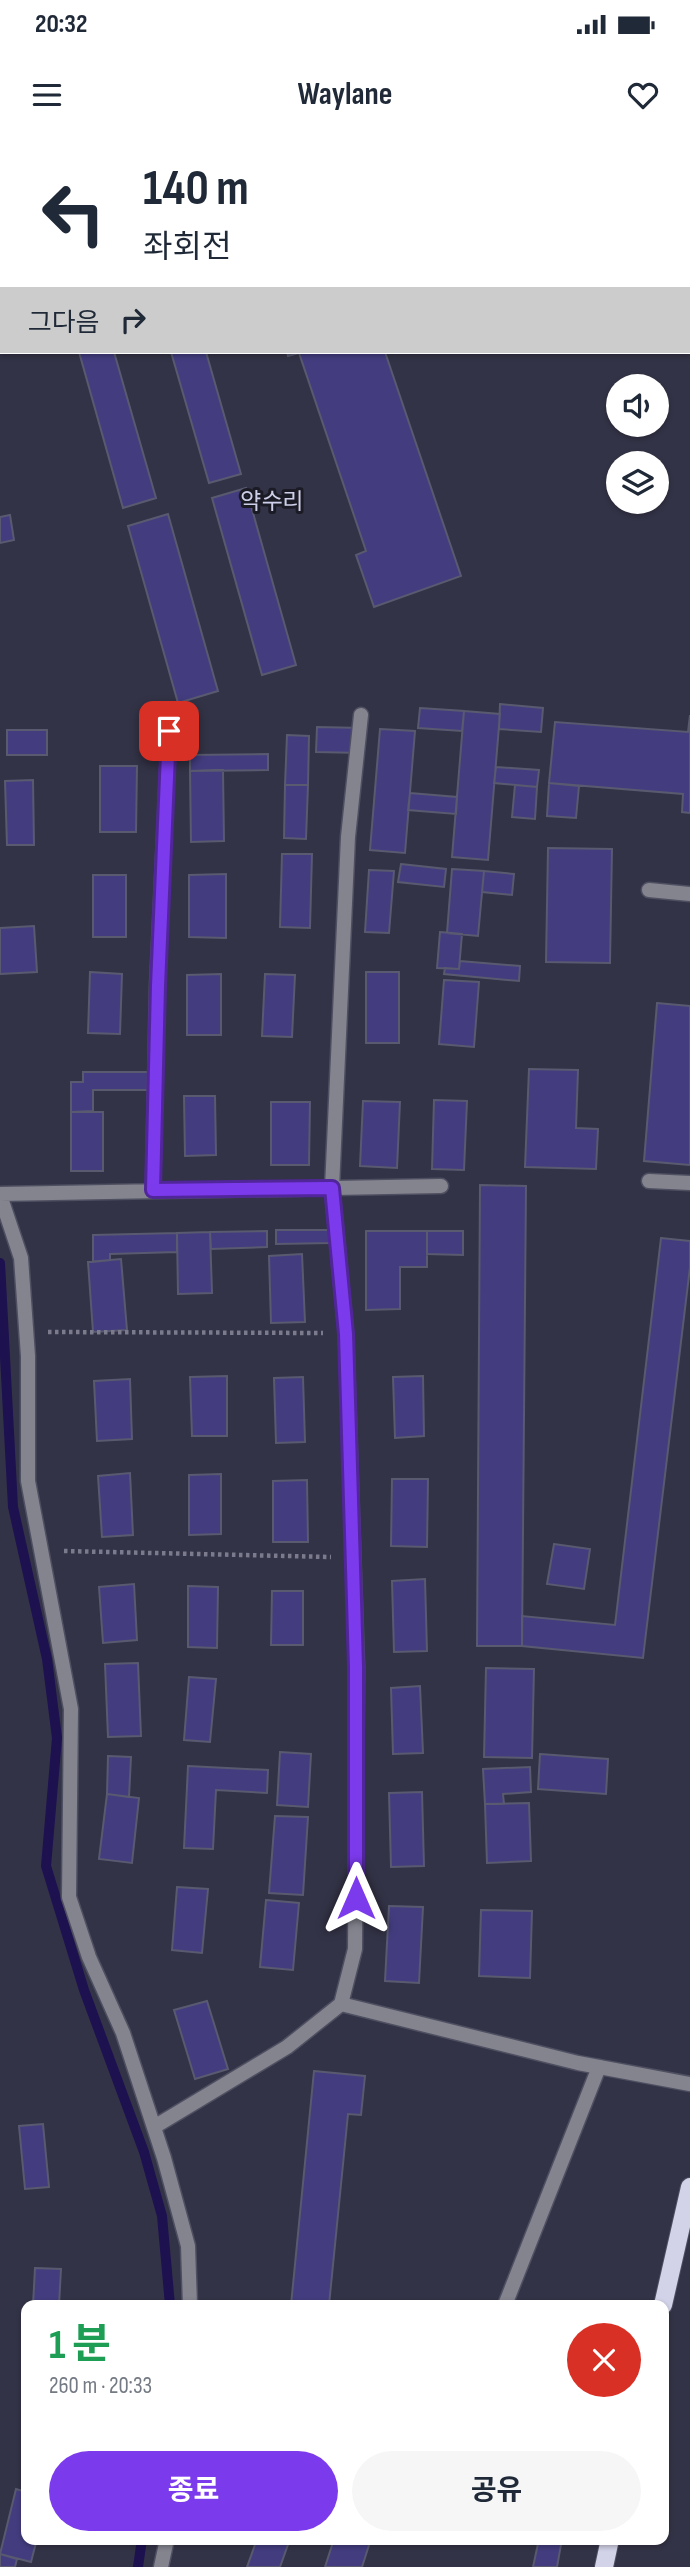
<!DOCTYPE html>
<html lang="ko">
<meta charset="utf-8">
<style>
:root{--surface:#fff;--page:#f6f6f7;--text:#1f2937;--muted:#747a83;--accent:#7c3aed}
body{margin:0;font-family:"Sofia Sans Condensed","Noto Sans KR",sans-serif;background:var(--page);color:var(--text);height:100vh;display:flex;flex-direction:column;font-size:26px;white-space:nowrap}
*{box-sizing:border-box;margin:0}
p{font-size:23px;color:var(--muted)}
.icon{flex:none;width:38px;height:38px;fill:none;stroke:currentColor;stroke-width:2;stroke-linecap:round;stroke-linejoin:round}
.map{position:relative;flex:1;overflow:hidden}
.details{position:absolute;left:21px;top:2160px;width:648px;height:245px;display:flex;flex-direction:column;background:var(--surface);border-radius:14px;box-shadow:0 2px 5px #0004}
.details>*{flex:none}
.guide{position:absolute;left:0px;top:0px;width:691px;height:214px;box-shadow:0 2px 5px #0004;background:#fff;color:var(--text);overflow:hidden}
.fabs{position:absolute;left:606px;top:234px;display:grid;gap:14px}
.fabs a{display:grid;place-items:center;width:63px;height:63px;border-radius:50%;background:var(--surface);box-shadow:0 2px 5px #0004;font-size:35px}
.pin{position:absolute;display:grid;place-items:center;width:60px;height:60px;color:#fff;margin:-30px;border-radius:14px;box-shadow:0 4px 10px #0006}
.me{position:absolute;width:77px;margin:-38px;rotate:0deg;stroke-linejoin:round;filter:drop-shadow(0 0 5px #0008)}
.turn{display:flex;align-items:center;gap:24px;height:147px;padding:0 28px;font-size:32px}
.turn .icon{width:91px;height:91px;stroke-width:2.5}
.turn b{display:block;font-size:49px;line-height:60px}
.then{display:flex;align-items:center;height:66px;padding:0 28px;background:#0003;gap:14px;font-size:26px}
.round{display:grid;place-items:center;flex:none;width:74px;height:74px;border-radius:37px;background:var(--page)}
.headline{display:flex;align-items:center;justify-content:space-between;height:119px;padding:0 28px}
h1{font-size:42px;font-weight:700;line-height:52px;color:#1e9e55}
.cta{display:flex;gap:14px;margin-top:auto;padding:14px 28px}
.cta a{flex:1;height:80px;border-radius:42px;background:var(--accent);color:#fff;font-size:28px;font-weight:700;line-height:80px;text-align:center}
.cta a+a{background:var(--page);color:var(--text)}
.status{display:flex;justify-content:space-between;align-items:center;height:49px;padding:0 35px;background:var(--surface);direction:ltr}
.status svg{height:19px;fill:currentColor}
header{display:flex;justify-content:space-between;align-items:center;height:91px;padding:0 28px;background:var(--surface);font-size:32px;font-weight:700}
.map>svg:first-child{display:block}
</style>
<div class="status"><b>20:32</b><svg viewBox="0 0 49 12"><path d="M0 12V9h3v3zM5 12V6h3v6zM10 12V3h3v9zM15 12V0h3v12zM26 1h20v11H26zM47 4h2v5h-2z"/></svg></div>
<header><svg class="icon" aria-label="menu" viewBox="0 0 24 24"><path d="M4 6h16M4 12h16M4 18h16"/></svg>Waylane<svg class="icon" aria-label="heart" viewBox="0 0 24 24"><path d="M12 20l-8-8c-3-5 5-10 8-4 3-6 11-1 8 4z"/></svg></header>
<div class="map">
<svg width="690" height="2427" viewBox="0 0 690 2427">
<rect width="100%" height="100%" fill="#333347"/>
<g fill="none" stroke-linecap="round" stroke-linejoin="round">
<path stroke="#1e1150" stroke-width="10" d="M0 1123 13 1367 47 1519 57 1598 46 1726 84 1850 144 2012 162 2076 170 2165
M138 2427 142 2399"/>
</g>
<path fill="#433d7f" stroke="#595970" stroke-width="2" d="M79 212H114L156 358 123 368Z
M171 212H206L241 334 209 343Z
M287 212H385L461 436 374 467 356 415 366 411 299 213 288 216Z
M246 348 296 525 262 535 212 358Z
M168 374 218 551 178 563 128 386Z
M10 375 14 400 0 403V377Z
M500 564 543 568 541 592 499 589Z
M420 568 464 571 462 591 418 588Z
M464 571 500 574 488 720 452 717Z
M690 575V673L682 672 683 654 549 643 555 582 688 592Z
M317 587 363 588 362 613 316 612Z
M380 589 415 591 405 713 370 710Z
M7 590H47V615H7Z
M287 595 309 596 308 645H285Z
M268 614V630L190 631V615Z
M100 626H137L136 692H100Z
M496 627 539 630 537 647 494 643Z
M223 630 224 701 191 702 190 631Z
M33 640 34 705H7L5 641Z
M549 643 579 646 576 678 547 676Z
M285 645H308L306 699 284 698Z
M515 645 537 647 535 679 512 677Z
M410 653 457 657 456 674 408 670Z
M548 708 612 709 610 823 546 822Z
M282 714H312L310 788 280 787Z
M401 724 446 729 444 747 398 742Z
M452 729 484 731 478 796 447 793Z
M369 730 394 731 389 793 365 792Z
M484 731 514 734 512 755 482 752Z
M226 734V798L189 797V735Z
M93 735H126V797H93Z
M34 786 37 832 0 834V788Z
M440 792 462 794 459 829 437 828Z
M460 821 520 826 519 841 444 834 445 828 459 829Z
M90 832 122 834 120 894 88 893Z
M366 832H399V903H366Z
M221 834V895H187V835Z
M265 834 295 835 292 897 262 896Z
M444 840 479 842 474 907 439 904Z
M657 863 690 866V1025L644 1021Z
M529 929 578 930 576 988 598 989 596 1029 525 1027Z
M83 932H152V950H93V971L71 972V942H83Z
M184 956H215L216 1015 185 1016Z
M434 960 467 961 464 1030 432 1029Z
M363 961 400 962 397 1028 360 1026Z
M271 962H310L309 1025H271Z
M71 972H103V1031H71Z
M480 1045 526 1046 522 1506H477Z
M276 1090H331V1103L276 1104Z
M267 1091V1107L211 1109 210 1092Z
M366 1091H427V1127H400V1169L366 1170Z
M427 1091H463V1115L427 1114Z
M210 1092 212 1153 178 1154 177 1093Z
M177 1093V1112L110 1114V1120L93 1122V1095Z
M661 1098 690 1101V1127L643 1518 522 1506V1476L615 1485Z
M302 1114 305 1182 271 1183 269 1116Z
M121 1119 127 1190 93 1192 88 1122Z
M227 1236V1296H192L190 1237Z
M423 1236 424 1296 395 1298 393 1237Z
M303 1237 305 1302 276 1303 274 1238Z
M130 1239 132 1299 97 1301 94 1241Z
M130 1333 133 1395 102 1397 98 1336Z
M221 1334V1394L189 1395V1335Z
M392 1339H428L427 1407 391 1406Z
M307 1340 308 1402H273V1341Z
M554 1404 590 1409 584 1449 547 1444Z
M425 1439 427 1511 394 1512 392 1441Z
M134 1444 137 1500 103 1503 99 1447Z
M188 1446 218 1447 217 1508 188 1507Z
M272 1451H303V1505H271Z
M138 1523 141 1596 108 1597 105 1524Z
M486 1528 534 1529 532 1618 484 1617Z
M189 1537 216 1539 210 1602 184 1600Z
M420 1546 423 1613 393 1614 391 1548Z
M280 1612 311 1614 308 1667 277 1665Z
M540 1614 608 1619 606 1654 538 1649Z
M108 1616 131 1617 129 1657 107 1654Z
M188 1626 268 1630 267 1653 216 1650 213 1709 184 1708Z
M530 1627 531 1652 503 1654 504 1664H485L483 1629Z
M422 1652 424 1726 391 1727 389 1653Z
M107 1654 139 1658 132 1723 99 1719Z
M529 1663 531 1721 487 1723 485 1664Z
M275 1676 308 1677 303 1755 269 1753Z
M177 1747 208 1749 202 1813 172 1810Z
M266 1760 299 1763 293 1830 260 1827Z
M389 1766 423 1767 419 1843 385 1841Z
M481 1770 532 1771 530 1838 479 1836Z
M207 1861 228 1929 195 1939 174 1870Z
M314 1931 365 1936 361 1975 348 1974 329 2165H291Z
M43 1984 49 2047 25 2049 19 1986Z
M35 2128 61 2129 59 2165H33Z
M16 2349 26 2352V2399H37L31 2422 0 2414Z
M257 2399H290L280 2427H247Z
M334 2399H371L362 2427H325Z
M539 2399H562L557 2427H533Z
M0 2414 17 2419 15 2427H0Z"/>
<g fill="none" stroke-linecap="round" stroke-linejoin="round">
<g stroke="#4f4f62" stroke-width="17">
<path id="service" d="M649 750 690 754
M649 1041 690 1043
M505 2165 599 1927"/>
</g>
<g stroke="#4f4f62" stroke-width="17">
<path id="minor" d="M153 1050 157 847 169 591
M0 1054 441 1046
M0 1055 21 1118 28 1216V1341L71 1569 69 1757 89 1817 123 1893 164 2018 188 2106 190 2165
M341 1864 578 1923 690 1944
M154 1987 287 1907 341 1864 355 1809 357 1527 346 1194 332 1048 348 697 361 575
M161 2427 167 2399"/>
</g>
<g stroke="#4f4f62" stroke-width="20">
<path id="primary" d="M663 2165 690 2047
M604 2427 610 2399"/>
</g>
<path stroke="#7b7b8d" stroke-width="4.5" stroke-dasharray="3.5 3.5" stroke-linecap="butt" d="M48 1192 323 1193
M64 1411 331 1417"/>
<use href="#service" stroke="#83848e" stroke-width="14"/>
<use href="#minor" stroke="#83848e" stroke-width="14"/>
<use href="#primary" stroke="#d2d2e8" stroke-width="18"/>
</g>
<g fill="none" stroke-linecap="round" stroke-linejoin="round">
<g stroke="#51269a" stroke-width="18">
<path id="route" d="M169 591 158 846 153 1050 332 1048 346 1194 356 1527V1758"/>
</g>
<use href="#route" stroke="#7c3aed" stroke-width="12"/>
</g>
<g text-anchor="middle" stroke-width="6" stroke-linejoin="round" paint-order="stroke">
<g font-size="23" fill="#cecfe9" stroke="#1b1b25">
<text x="272" y="369">약수리</text>
</g>
</g>
</svg>
<div class="fabs">
<a><svg class="icon" aria-label="sound" viewBox="0 0 24 24"><path d="M4 9h4l5-4v14l-5-4H4zM17 9q2 3 0 6"/></svg></a>
<a><svg class="icon" aria-label="layers" viewBox="0 0 24 24"><path d="M12 4l9 5-9 5-9-5zM3 14l9 5 9-5"/></svg></a>
</div>
<div class="pin" style="left:169px;top:591px;background:#d93025"><svg class="icon" aria-label="arrive" viewBox="0 0 24 24"><path d="M6 21V4h12l-3 4 3 4H6"/></svg></div>
<svg class="me" style="left:356px;top:1758px" viewBox="-20 -20 40 40"><path d="M0-17L14 15 0 8-14 15z" fill="#7c3aed" stroke="#fff" stroke-width="4"/></svg>
<div class="guide">
<div class="turn"><svg class="icon" aria-label="left" viewBox="0 0 24 24"><path d="M17 20v-9H6M10 6l-5 5 5 5"/></svg><div><b>140 m</b>좌회전</div></div>
<div class="then">그다음<svg class="icon" aria-label="right" viewBox="0 0 24 24"><path d="M7 20v-9h11M14 6l5 5-5 5"/></svg></div>
</div>
<section class="details">
<div class="headline"><div><h1>1 분</h1><p>260 m · 20:33</p></div><a class="round" style="background:#d93025;color:#fff"><svg class="icon" aria-label="close" viewBox="0 0 24 24"><path d="M6 6l12 12M18 6L6 18"/></svg></a></div>
<div class="cta"><a>종료</a><a>공유</a></div>
</section>
</div>
